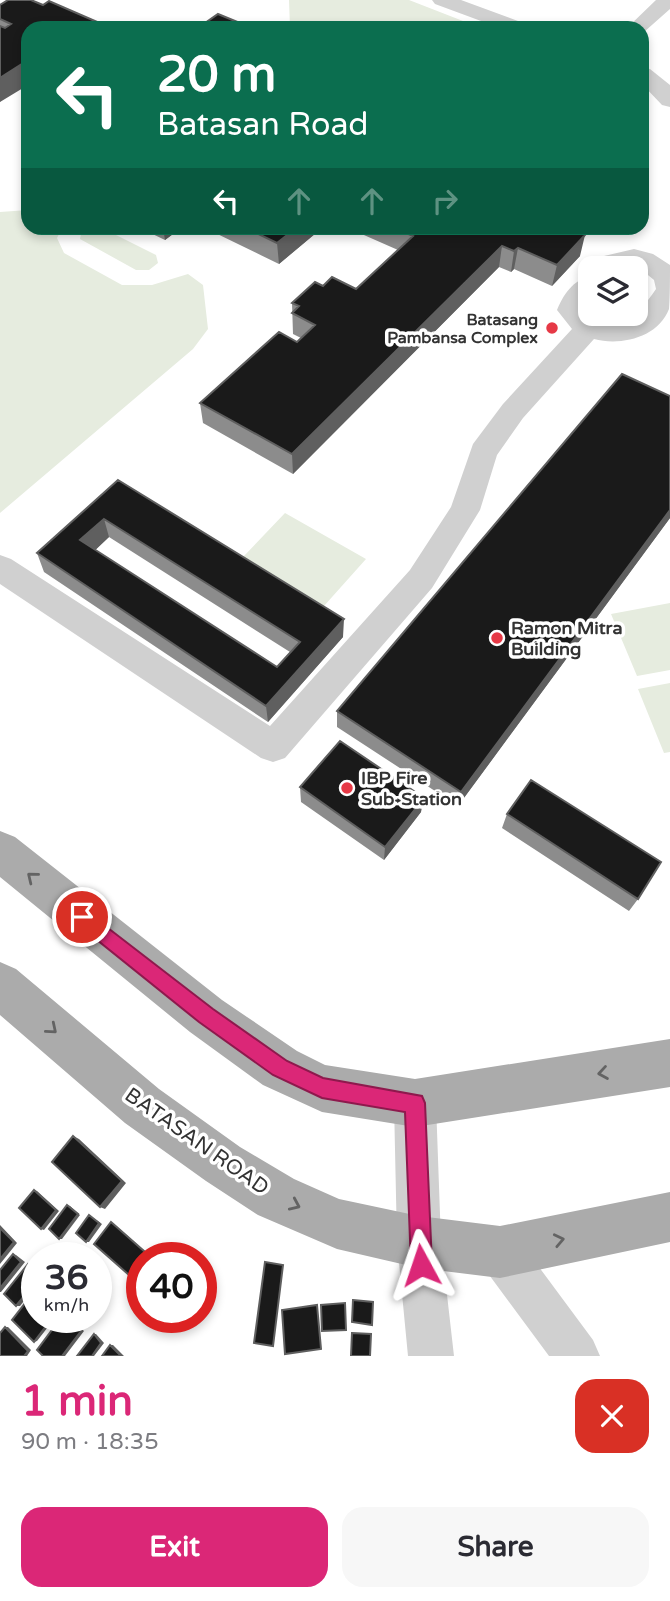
<!DOCTYPE html>
<meta charset="utf-8">
<style>
:root{--surface:#fff;--page:#f7f7f7;--text:#2b2b33;--muted:#7c7c81;--accent:#db2777}
body{margin:0;font-family:"Varela Round",sans-serif;background:var(--page);color:var(--text);height:100vh;display:flex;flex-direction:column;font-size:26px;white-space:nowrap}
*{box-sizing:border-box;margin:0}
p{font-size:23px;color:var(--muted)}
.icon{flex:none;width:38px;height:38px;fill:none;stroke:currentColor;stroke-width:2;stroke-linecap:round;stroke-linejoin:round}
.map{position:relative;height:1356px;overflow:hidden}
.drawer{display:flex;flex-direction:column;background:var(--surface);flex:1}
.drawer>*{flex:none}
.top-card{position:absolute;left:21px;top:21px;width:628px;height:214px;border-radius:21px;box-shadow:0 4px 10px #0003;background:#0b6e4f;color:#fff;overflow:hidden}
.controls{position:absolute;left:578px;top:256px;display:grid;gap:14px}
.controls a{display:grid;place-items:center;width:70px;height:70px;border-radius:14px;background:var(--surface);box-shadow:0 4px 10px #0003;font-size:35px}
.speed{position:absolute;left:21px;top:1242px;display:flex;gap:14px;font-size:35px;font-weight:700;text-align:center}
.speed>*{display:grid;place-content:center;width:91px;height:91px;border-radius:50%;background:var(--surface);box-shadow:0 4px 10px #0003;line-height:1}
.speed small{font-size:18px;font-weight:400}
.speed .limit{border:10px solid #d22;background:#fff;color:#111}
.pin{position:absolute;display:grid;place-items:center;width:60px;height:60px;color:#fff;margin:-30px;border:4px solid #fff;border-radius:50%;box-shadow:0 2px 7px #0007}
.me{position:absolute;width:77px;margin:-38px;rotate:355deg;stroke-linejoin:round;filter:drop-shadow(0 0 5px #0008)}
.turn{display:flex;align-items:center;gap:24px;height:147px;padding:0 21px;font-size:32px}
.turn .icon{width:91px;height:91px;stroke-width:2.5}
.turn b{display:block;font-size:49px;line-height:60px}
.lanes{display:flex;align-items:center;height:66px;padding:0 21px;background:#0003;justify-content:center;gap:35px;direction:ltr}
.lanes .off{opacity:.35}
.round{display:grid;place-items:center;flex:none;width:74px;height:74px;border-radius:21px;background:var(--page)}
.head{display:flex;align-items:center;justify-content:space-between;height:119px;padding:0 21px}
h1{font-size:42px;font-weight:700;line-height:52px;color:var(--accent)}
.cta{display:flex;gap:14px;margin-top:auto;padding:14px 21px}
.cta a{flex:1;height:80px;border-radius:21px;background:var(--accent);color:#fff;font-size:28px;font-weight:700;line-height:80px;text-align:center}
.cta a+a{background:var(--page);color:var(--text)}
.map>svg:first-child{display:block}
</style>
<div class="map">
<svg width="670" height="1356" viewBox="0 0 670 1356">
<rect width="100%" height="100%" fill="#fff"/>
<path fill="#e6ecdf" d="M289 0H409L481 28H290Z
M28 210V228H62L57 238 64 253 122 285H152L188 274 203 285 208 329 193 349 0 513V212Z
M102 228 156 255 158 263 149 270H136L80 239 81 234 88 229Z
M285 513 366 559 324 606 243 557Z
M670 603V670L637 676 611 614Z
M670 683V752L664 753 638 689Z"/>
<g fill="none" stroke-linecap="round" stroke-linejoin="round">
<path fill="#d0d0d0" fill-rule="evenodd" d="M432 0H461L526 24 529 28H500L435 4Z
M656 0H670V9L644 32 642 33V28H627Z
M642 68 650 69 670 85V107L662 105 642 84Z
M634 249 653 254 670 265C670 277 670 298 669 309 658 338 620 346 594 339L523 418 497 455 480 510 432 588 285 758 273 762 261 758 0 584V555L11 559 270 726 410 570 451 507 473 444 503 404 572 329 557 310C563 295 573 280 590 276V300L583 309 600 322 619 324C635 316 646 304 656 289L654 280 637 266 591 268 604 256Z
M415 1082 430 1088 436 1103 441 1242 454 1356H408L397 1242 394 1103 400 1088Z
M500 1230 516 1236 593 1340 600 1356H549L484 1268 478 1252 484 1236Z"/>
<path fill="#ababab" fill-rule="evenodd" d="M0 831 15 837 222 1000 297 1051 325 1065 415 1079 670 1039V1087L415 1127 322 1112 263 1085 190 1032 0 877Z
M0 962 16 969 159 1089 240 1147 294 1179 339 1199 419 1216 500 1226 670 1192V1242L500 1278 419 1268 337 1249 258 1215 206 1181 125 1123 0 1015Z"/>
</g>
<path fill="#8c8c8c" fill-rule="evenodd" d="M0 5 28 28 0 102Z
M140 228H181L165 240Z
M205 228H322L279 264Z
M348 228H567L580 256 552 286 514 269 511 272 499 267 293 474 203 423 200 403 297 342 301 338 293 334 292 303 323 286 356 289 398 250Z
M670 396V518L458 806 337 727V711Z
M118 480 343 637 268 722 44 572 37 553ZM109 537 290 652 277 667 95 550Z
M300 787 421 812 384 860 301 802Z
M507 814 638 899 629 911 502 828Z"/>
<path fill="#5f5f5f" d="M28 56V85L0 102V78Z
M163 228H181L165 240Z
M296 228H322L279 264 277 243Z
M585 235 580 256 552 286 557 265Z
M502 246 499 267 293 474 292 454Z
M518 248 514 269 511 272 514 251Z
M670 510V518L458 806 461 792Z
M104 519 109 537 86 559 80 540Z
M344 619 343 637 268 722 266 706Z
M424 798 421 812 384 860 385 847Z
M73 1136 79 1139 126 1183 105 1209 100 1207Z
M34 1190 37 1191 59 1211 44 1230 41 1229Z
M67 1205 70 1206 80 1215 62 1239H59Z
M89 1215 102 1224 89 1242H86Z
M111 1222 113 1223 147 1253 143 1258H142V1260L131 1276 129 1275Z
M0 1225 17 1243 0 1264Z
M13 1254 16 1255 25 1262 1 1292H0V1288Z
M37 1280V1284L20 1306H16Z
M52 1318H55L37 1341 34 1342Z
M67 1318H70L84 1331 65 1356H62Z
M5 1327H8L31 1350 27 1356H24Z
M94 1334H96L104 1343 94 1356H92Z
M110 1345H113L124 1356H121Z"/>
<path fill="#1a1a1a" stroke="#5f5f5f" stroke-width="2" fill-rule="evenodd" d="M8 0H31L43 5 49 1 111 28H28V56L24 58 28 60 0 78V26L5 28 11 24 0 19V5Z
M218 14 252 28H198Z
M246 228H296L277 243Z
M395 228H567L585 235 557 265 518 248 514 251 502 246 292 454 200 403 279 332 297 342 315 325 292 313 299 306 292 303 315 282 323 286 332 277 356 289 413 236Z
M622 374 670 396V510L461 792 337 711Z
M118 480 344 619 266 706 37 553ZM104 519 300 642 277 667 80 540Z
M340 741 424 798 385 847 300 787Z
M531 780 661 862 638 899 507 814Z
M73 1136 122 1181 100 1207 52 1162Z
M34 1190 56 1210 41 1229 19 1208Z
M67 1205 78 1214 59 1239 49 1229Z
M89 1215 99 1223 86 1242 76 1233Z
M111 1222 145 1252 129 1275 94 1244Z
M0 1228 14 1242 0 1259Z
M13 1254 21 1262 0 1288V1270Z
M265 1262 283 1265 273 1346 254 1343Z
M28 1264 37 1273V1280L16 1306 4 1294Z
M37 1288V1318H52L34 1342 12 1320Z
M353 1300 373 1302 372 1325 352 1322Z
M345 1303 346 1330 322 1331 321 1305Z
M317 1305 321 1349 285 1354 282 1310Z
M61 1318H67L81 1331 62 1356H43L37 1350Z
M5 1327 28 1351 24 1356H0V1333Z
M352 1333 371 1334 370 1356H351Z
M94 1334 101 1343 92 1356H77Z
M110 1345 121 1356H102Z"/>
<defs><path id="oneway-chevron" d="M-2-3.5L2.5 0L-2 3.5" fill="none" stroke-width="1.6" stroke-linecap="round" stroke-linejoin="round" transform="scale(1.75)"/></defs>
<g stroke="#636363">
<use href="#oneway-chevron" transform="translate(32 877) rotate(-141)"/>
<use href="#oneway-chevron" transform="translate(52 1029) rotate(40)"/>
<use href="#oneway-chevron" transform="translate(603 1073) rotate(171)"/>
<use href="#oneway-chevron" transform="translate(295 1205) rotate(24)"/>
<use href="#oneway-chevron" transform="translate(559 1240) rotate(-12)"/>
</g>
<path fill="#db2777" stroke="#8e194d" stroke-width="2" d="M82 908 213 1009 287 1061 323 1078 422 1096 425 1103 432 1265 429 1272 421 1276 414 1272 411 1265 405 1112 322 1098 273 1075 199 1022 76 923 73 917 76 911Z"/>
<g fill="#e63946" stroke="#fff" stroke-width="2.5">
<circle cx="552" cy="328" r="7"/>
<circle cx="497" cy="638" r="7"/>
<circle cx="347" cy="788" r="7"/>
</g>
<g text-anchor="middle" stroke-width="7" stroke-linejoin="round" paint-order="stroke">
<g font-size="16" font-weight="bold" fill="#333" stroke="#fff" text-anchor="end">
<text x="538" y="325">Batasang<tspan x="538" dy="18">Pambansa Complex</tspan></text>
</g>
<g font-size="18" font-weight="bold" fill="#333" stroke="#fff" text-anchor="start">
<text x="511" y="634">Ramon Mitra<tspan x="511" dy="21">Building</tspan></text>
<text x="361" y="784">IBP Fire<tspan x="361" dy="21">Sub-Station</tspan></text>
</g>
<g font-size="21" fill="#333" stroke="#fff">
<text transform="translate(197 1141) rotate(35)" y="7">BATASAN ROAD</text>
</g>
</g>
</svg>
<div class="controls">
<a><svg class="icon" aria-label="layers" viewBox="0 0 24 24"><path d="M12 4l9 5-9 5-9-5zM3 14l9 5 9-5"/></svg></a>
</div>
<div class="speed"><div>36<small>km/h</small></div><div class="limit">40</div></div>
<div class="pin" style="left:82px;top:917px;background:#d93025"><svg class="icon" aria-label="arrive" viewBox="0 0 24 24"><path d="M6 21V4h12l-3 4 3 4H6"/></svg></div>
<svg class="me" style="left:421px;top:1265px" viewBox="-20 -20 40 40"><path d="M0-17L14 15 0 8-14 15z" fill="#db2777" stroke="#fff" stroke-width="4"/></svg>
<div class="top-card">
<div class="turn"><svg class="icon" aria-label="left" viewBox="0 0 24 24"><path d="M17 20v-9H6M10 6l-5 5 5 5"/></svg><div><b>20 m</b>Batasan Road</div></div>
<div class="lanes"><svg class="icon" aria-label="left" viewBox="0 0 24 24"><path d="M17 20v-9H6M10 6l-5 5 5 5"/></svg><svg class="icon off" aria-label="ahead" viewBox="0 0 24 24"><path d="M12 20V5M6 11l6-6 6 6"/></svg><svg class="icon off" aria-label="ahead" viewBox="0 0 24 24"><path d="M12 20V5M6 11l6-6 6 6"/></svg><svg class="icon off" aria-label="right" viewBox="0 0 24 24"><path d="M7 20v-9h11M14 6l5 5-5 5"/></svg></div>
</div>
</div>
<section class="drawer">
<div class="head"><div><h1>1 min</h1><p>90 m · 18:35</p></div><a class="round" style="background:#d93025;color:#fff"><svg class="icon" aria-label="close" viewBox="0 0 24 24"><path d="M6 6l12 12M18 6L6 18"/></svg></a></div>
<div class="cta"><a>Exit</a><a>Share</a></div>
</section>
